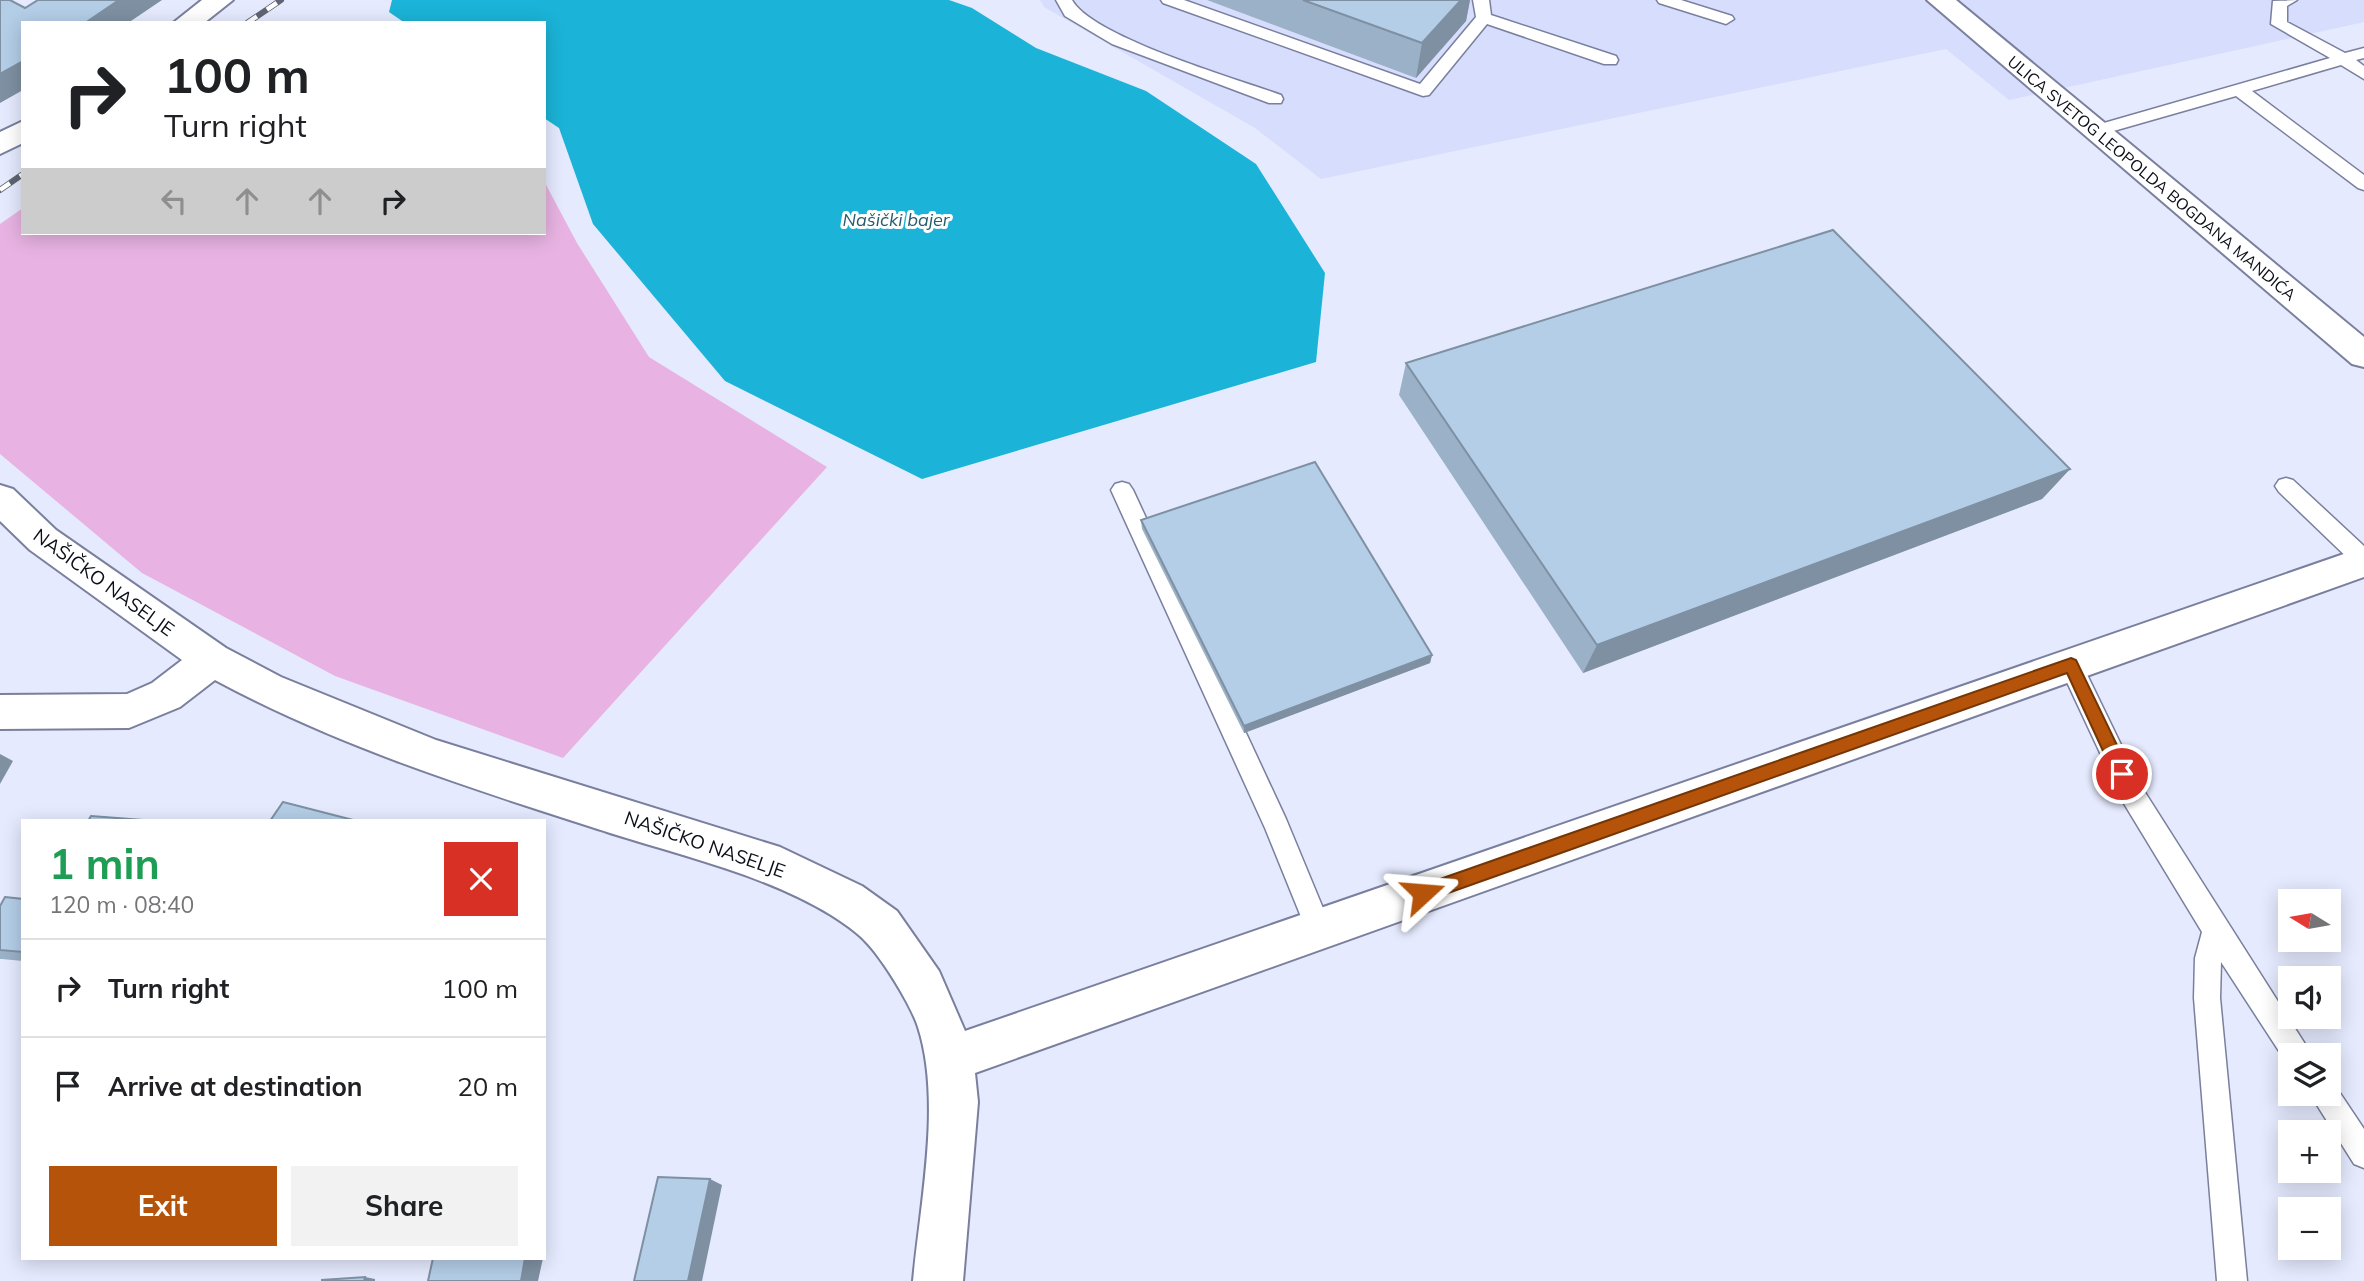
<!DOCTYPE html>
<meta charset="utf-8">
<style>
:root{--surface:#fff;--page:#f2f2f2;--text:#202124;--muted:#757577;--line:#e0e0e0;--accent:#b45309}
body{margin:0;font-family:Mulish,sans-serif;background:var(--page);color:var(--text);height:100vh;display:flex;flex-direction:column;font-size:26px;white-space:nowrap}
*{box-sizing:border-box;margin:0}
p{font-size:23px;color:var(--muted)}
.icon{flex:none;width:38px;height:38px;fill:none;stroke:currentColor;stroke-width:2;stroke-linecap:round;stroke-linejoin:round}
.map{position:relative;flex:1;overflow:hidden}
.details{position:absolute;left:21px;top:819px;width:525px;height:441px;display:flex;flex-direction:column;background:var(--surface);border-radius:0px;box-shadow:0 4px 18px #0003}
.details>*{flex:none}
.banner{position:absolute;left:21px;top:21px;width:525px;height:214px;border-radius:0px;box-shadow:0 4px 18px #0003;background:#fff;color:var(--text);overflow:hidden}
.needle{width:46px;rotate:281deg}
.buttons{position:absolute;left:2278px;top:889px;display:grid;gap:14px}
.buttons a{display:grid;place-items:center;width:63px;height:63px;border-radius:0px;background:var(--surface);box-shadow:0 4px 18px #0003;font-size:35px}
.pin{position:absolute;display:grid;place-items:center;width:60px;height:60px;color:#fff;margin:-30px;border:4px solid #fff;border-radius:50%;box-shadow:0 2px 7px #0007}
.me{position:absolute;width:77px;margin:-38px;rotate:71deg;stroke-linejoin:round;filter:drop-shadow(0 0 5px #0008)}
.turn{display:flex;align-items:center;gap:24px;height:147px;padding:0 28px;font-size:32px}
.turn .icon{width:91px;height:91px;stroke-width:2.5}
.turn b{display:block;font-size:49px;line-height:60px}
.lanes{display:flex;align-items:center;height:66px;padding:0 28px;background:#0003;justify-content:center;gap:35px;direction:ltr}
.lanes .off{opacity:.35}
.round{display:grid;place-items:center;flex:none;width:74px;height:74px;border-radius:0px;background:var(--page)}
.head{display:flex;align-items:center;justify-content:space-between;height:119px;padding:0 28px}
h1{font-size:42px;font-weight:700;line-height:52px;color:#1e9e55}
.button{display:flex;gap:14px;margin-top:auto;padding:14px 28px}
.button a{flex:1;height:80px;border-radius:0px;background:var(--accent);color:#fff;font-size:28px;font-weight:700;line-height:80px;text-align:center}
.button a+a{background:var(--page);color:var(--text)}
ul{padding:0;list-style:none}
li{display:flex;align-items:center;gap:21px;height:98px;padding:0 28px;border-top:2px solid var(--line)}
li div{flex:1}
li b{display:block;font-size:26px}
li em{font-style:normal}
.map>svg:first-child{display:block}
</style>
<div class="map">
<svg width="2364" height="1281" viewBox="0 0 2364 1281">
<rect width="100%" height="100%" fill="#e5eafe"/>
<path fill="#d6ddfd" d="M1040 0H2364V22L2009 100 1946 49 1321 179 1255 128 1044 7Z"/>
<path fill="#e8b3e2" d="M544 181 577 243 649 357 827 467 563 758 335 676 142 573 0 454V224L23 208V233H544Z"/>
<path fill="#1bb3d7" d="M392 0H949L972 8 1036 48 1146 91 1256 164 1325 273 1316 362 922 479 725 381 593 224 559 128 544 118V23H405L389 12Z"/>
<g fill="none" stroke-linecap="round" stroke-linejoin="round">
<g stroke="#797f9d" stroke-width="3">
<path id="lane" d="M1056 0H1072C1092 37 1237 79 1281 95L1283 99 1281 103H1269L1112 44 1065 16Z
M1161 0H1184L1420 84 1476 17 1473 0H1489L1491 15 1616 56 1618 60 1616 64H1604L1487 24 1429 95 1423 96 1163 3Z
M1657 0H1681L1732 16 1734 19 1726 24 1659 3Z
M2297 0 2287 6V22L2345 53 2364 48V58L2356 60 2364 66V79L2341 65 2252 91 2364 175V190L2358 188 2236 96 2096 136 2087 131 2090 127 2330 58 2271 24 2273 1Z
M2286 478 2293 480 2364 546V569L2356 566 2279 492 2275 486 2279 480Z
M1122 482 1129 484 1133 490 1286 819 1332 930 1328 939 1319 943 1310 939 1265 828 1111 490 1115 484Z
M2071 655 2079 658 2141 786 2312 1055H2291V1066L2288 1065 2221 962 2220 998 2247 1281H2217L2194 998 2195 958 2202 932 2123 802 2059 665 2063 658Z
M2329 1082 2334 1084 2364 1129V1168L2354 1164 2310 1094H2329Z"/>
</g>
<g stroke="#797f9d" stroke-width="4">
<path id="street" d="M202 0H233L204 23H173Z
M23 121V143L0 154V132Z
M0 485 13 489 56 530 226 648 281 677 436 740 780 847 862 886 897 911 939 971 965 1031 2364 547V577L975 1073 978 1102 963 1281H913C920 1204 942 1101 918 1027 911 1005 882 958 865 941 857 932 842 922 831 915 763 874 682 856 607 832 473 789 339 747 215 680L180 707 129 728 0 729V695L127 694 152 683 182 660 30 550 0 521Z"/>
</g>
<g stroke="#797f9d" stroke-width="4">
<path id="secondary" d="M1927 0H1956L2364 337V367L2352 364Z"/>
</g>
<use href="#lane" fill="#fff" fill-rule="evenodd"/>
<use href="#street" fill="#fff" fill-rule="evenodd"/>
<use href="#secondary" fill="#fff" fill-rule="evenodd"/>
<g stroke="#606371" stroke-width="6">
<path id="rail" d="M247 23 281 0
M0 190 23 174"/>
</g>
<use href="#rail" stroke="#fff" stroke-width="4.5" stroke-dasharray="12" stroke-linecap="butt"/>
</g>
<path fill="#9bb1c7" d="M1207 0H1470L1466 21 1416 78Z
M1406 363 2070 469 2042 499 1583 673 1399 395Z
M1141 520 1432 655 1430 663 1244 733 1142 529Z
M23 899V961L2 959H0V906Z"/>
<path fill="#7e90a2" d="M119 0H162L128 23H85Z
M1461 0H1470L1466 21 1416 78 1422 43Z
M23 61V90L0 103V74Z
M2070 469 2042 499 1583 673 1597 645Z
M1432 655 1430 663 1244 733V726Z
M0 754 13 761 0 784Z
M710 1179 722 1185 702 1281H688Z
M525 1258H543L538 1281H521Z
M365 1277 375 1279V1281H364Z"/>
<path fill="#b4cee7" stroke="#7e90a2" stroke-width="2" d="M0 0H10L25 8 38 0H119L85 23H23V61L0 74Z
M1303 0H1461L1422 43Z
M1833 230 2070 469 1597 645 1406 363Z
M1315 462 1432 655 1244 726 1141 520Z
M283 802 357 821H270Z
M91 816 156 821H88Z
M5 897 23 899V952L0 950V906Z
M658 1177 710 1179 688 1281H634Z
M433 1258H525L521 1281H428Z
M365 1277 364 1281H322V1280Z"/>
<path fill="#b45309" stroke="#753606" stroke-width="2" d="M2071 658 2076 660 2128 768 2130 774 2128 779 2122 781 2116 779 2067 673 1423 902 1416 899 1414 893 1416 887 1423 885Z"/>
<g text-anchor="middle" stroke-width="6" stroke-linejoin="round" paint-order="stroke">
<g font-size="16" fill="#0b0d17" stroke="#fff">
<text transform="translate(2152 178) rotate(40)" y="6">ULICA SVETOG LEOPOLDA BOGDANA MANDIĆA</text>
</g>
<g font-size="18" font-style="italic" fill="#275d6d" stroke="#fff">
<text x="896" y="226">Našički bajer</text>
</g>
<g font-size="19" fill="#0b0d17" stroke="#fff">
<text transform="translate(104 582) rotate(36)" y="7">NAŠIČKO NASELJE</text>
<text transform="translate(705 844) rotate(19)" y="7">NAŠIČKO NASELJE</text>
</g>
</g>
</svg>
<div class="buttons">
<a><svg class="needle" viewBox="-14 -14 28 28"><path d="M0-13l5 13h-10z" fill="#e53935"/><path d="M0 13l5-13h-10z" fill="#757577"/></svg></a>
<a><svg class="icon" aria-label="sound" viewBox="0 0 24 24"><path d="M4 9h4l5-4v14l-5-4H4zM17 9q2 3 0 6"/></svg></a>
<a><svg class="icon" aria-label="layers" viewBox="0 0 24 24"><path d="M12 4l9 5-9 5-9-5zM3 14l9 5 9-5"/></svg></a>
<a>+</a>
<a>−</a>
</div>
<div class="pin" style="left:2122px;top:774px;background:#d93025"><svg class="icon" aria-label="arrive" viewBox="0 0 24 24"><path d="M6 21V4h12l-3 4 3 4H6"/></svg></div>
<svg class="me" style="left:1423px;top:893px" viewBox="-20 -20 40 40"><path d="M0-17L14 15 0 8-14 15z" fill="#b45309" stroke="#fff" stroke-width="4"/></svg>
<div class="banner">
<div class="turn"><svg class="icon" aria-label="right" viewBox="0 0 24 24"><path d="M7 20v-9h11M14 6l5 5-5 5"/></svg><div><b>100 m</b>Turn right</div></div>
<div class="lanes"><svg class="icon off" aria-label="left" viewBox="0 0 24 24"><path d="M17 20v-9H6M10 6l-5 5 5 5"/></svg><svg class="icon off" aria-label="ahead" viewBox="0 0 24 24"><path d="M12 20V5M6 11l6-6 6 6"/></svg><svg class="icon off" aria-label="ahead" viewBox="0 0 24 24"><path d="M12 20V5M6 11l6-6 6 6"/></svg><svg class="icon" aria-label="right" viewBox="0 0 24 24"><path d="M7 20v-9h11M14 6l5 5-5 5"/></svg></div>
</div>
<section class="details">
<div class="head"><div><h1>1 min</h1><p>120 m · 08:40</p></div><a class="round" style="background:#d93025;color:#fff"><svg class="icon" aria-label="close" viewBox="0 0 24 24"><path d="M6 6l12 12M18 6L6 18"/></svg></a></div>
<ul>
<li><svg class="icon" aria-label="right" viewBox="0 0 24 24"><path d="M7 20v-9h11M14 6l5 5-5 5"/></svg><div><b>Turn right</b></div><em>100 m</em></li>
<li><svg class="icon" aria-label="arrive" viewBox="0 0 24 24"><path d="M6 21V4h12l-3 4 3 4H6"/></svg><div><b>Arrive at destination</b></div><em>20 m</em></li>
</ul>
<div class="button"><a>Exit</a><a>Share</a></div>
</section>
</div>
